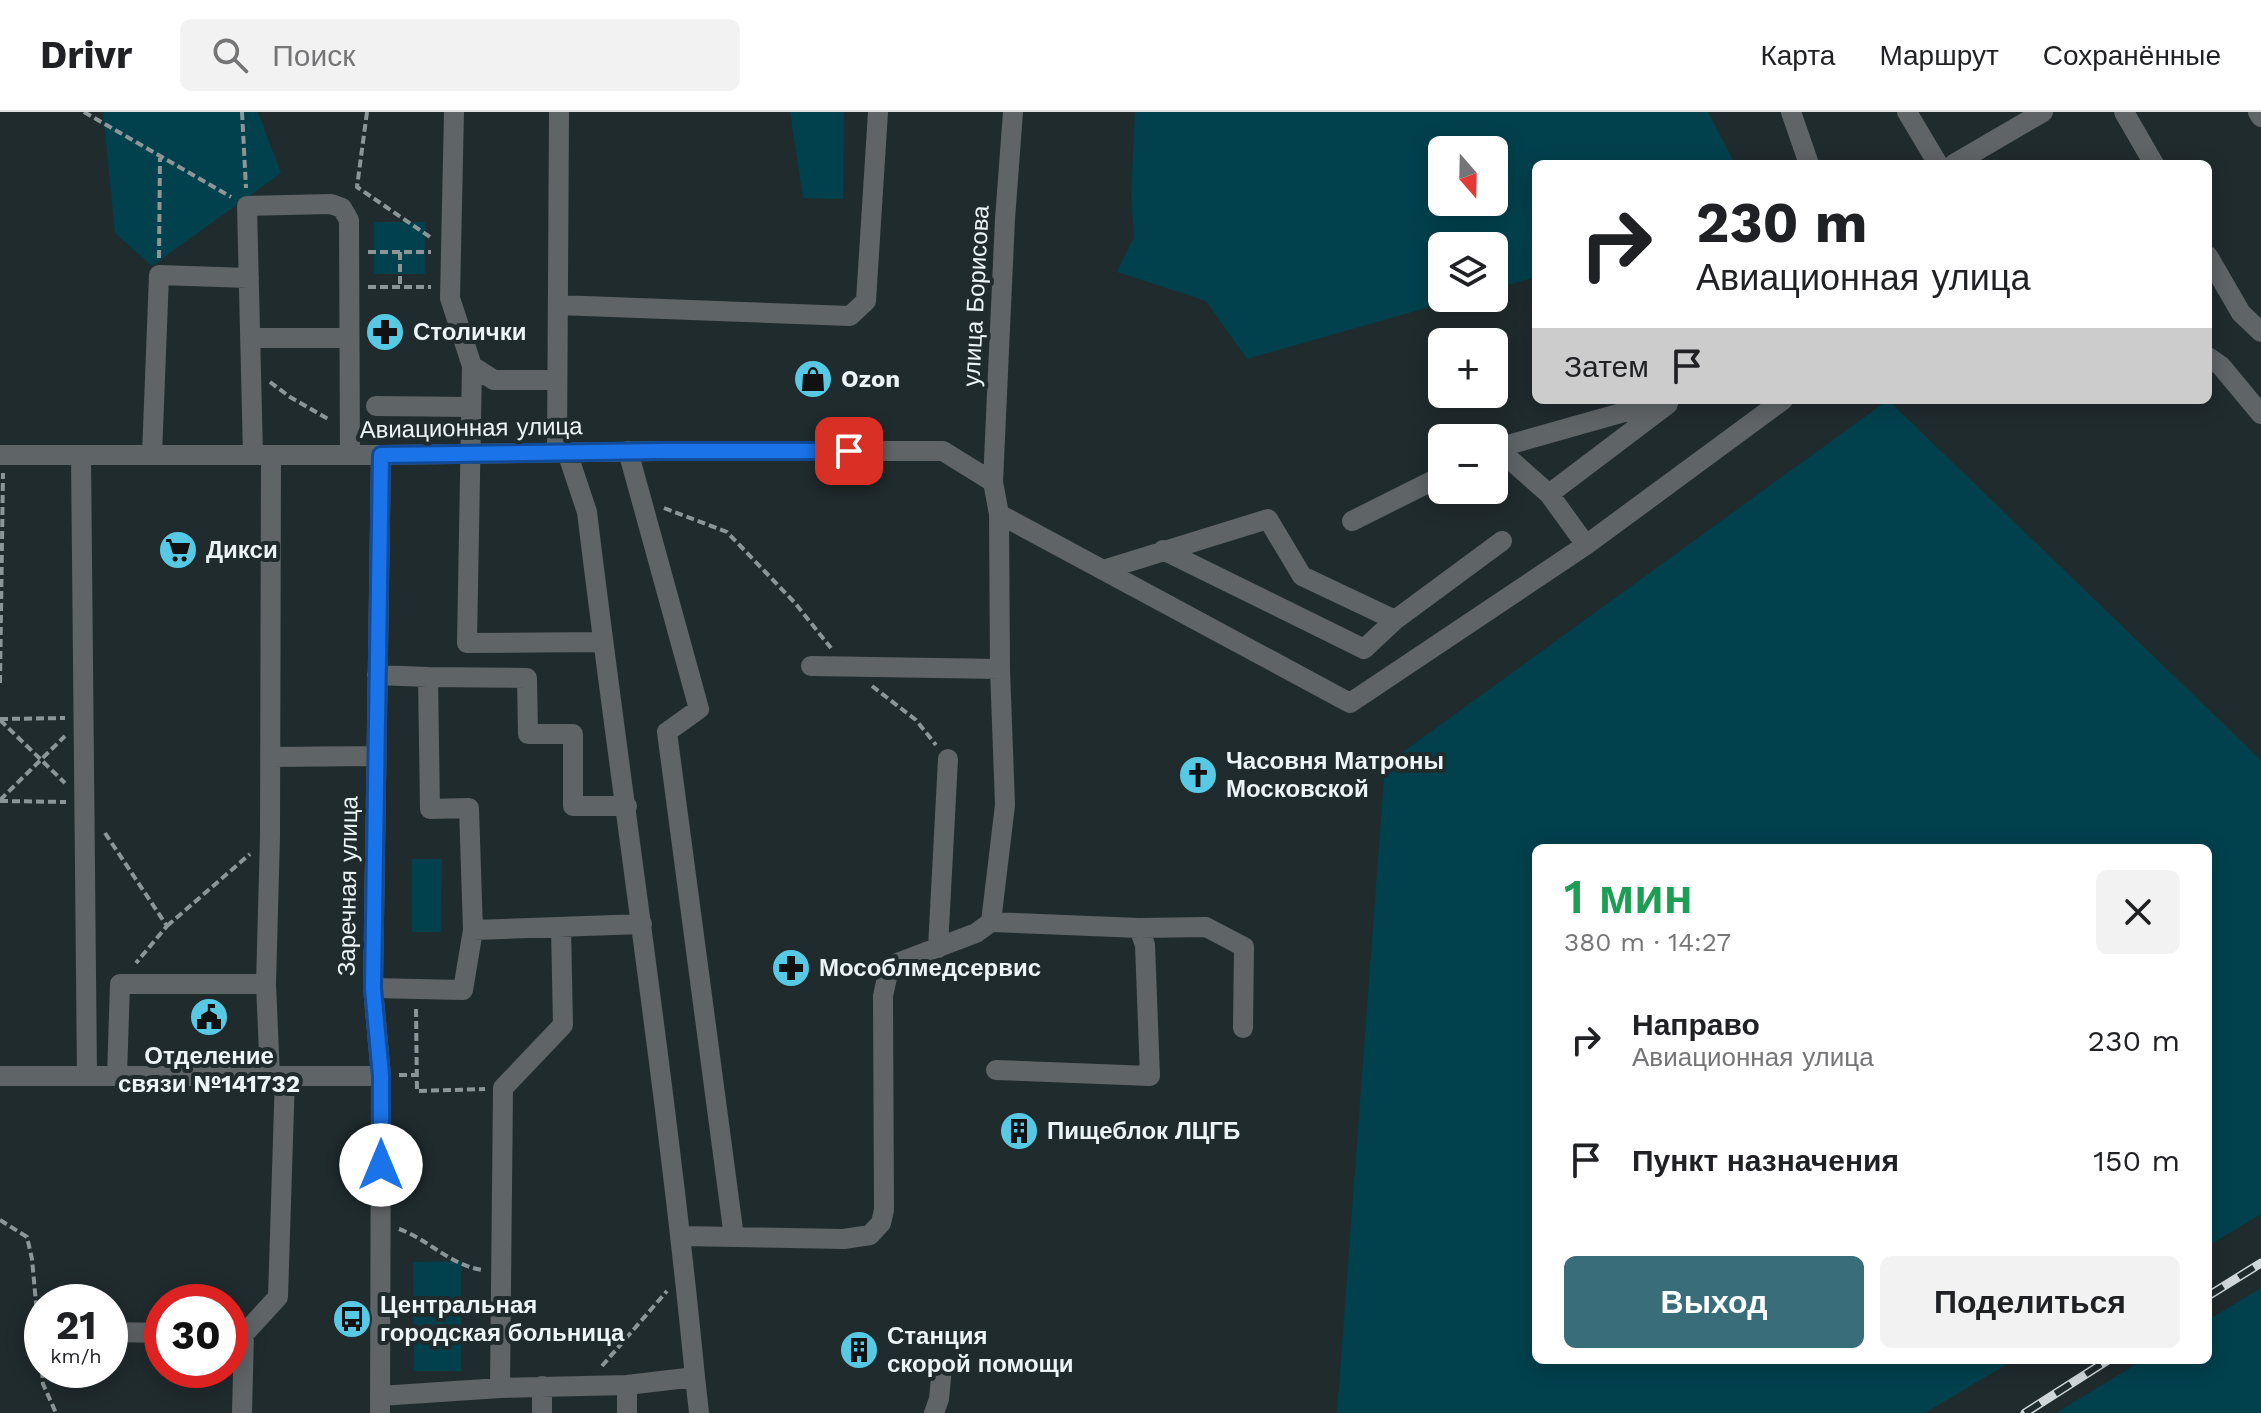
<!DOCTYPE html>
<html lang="ru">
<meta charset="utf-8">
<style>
:root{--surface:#fff;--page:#f2f2f2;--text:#202124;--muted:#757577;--line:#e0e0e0;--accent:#396d7a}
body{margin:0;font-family:"Work Sans",sans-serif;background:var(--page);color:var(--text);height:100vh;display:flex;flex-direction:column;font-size:30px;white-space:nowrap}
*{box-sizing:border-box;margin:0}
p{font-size:26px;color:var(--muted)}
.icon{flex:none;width:44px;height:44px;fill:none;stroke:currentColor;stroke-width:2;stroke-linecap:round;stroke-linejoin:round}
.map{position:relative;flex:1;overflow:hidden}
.drawer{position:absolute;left:1532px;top:732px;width:680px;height:520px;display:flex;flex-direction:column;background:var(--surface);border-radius:12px;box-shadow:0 4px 20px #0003}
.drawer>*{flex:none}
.guide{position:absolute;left:1532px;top:48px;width:680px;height:244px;border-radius:12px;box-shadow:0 4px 20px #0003;background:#fff;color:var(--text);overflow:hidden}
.needle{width:52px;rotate:160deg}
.controls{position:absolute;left:1428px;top:24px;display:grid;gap:16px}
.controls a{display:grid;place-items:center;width:80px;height:80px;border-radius:12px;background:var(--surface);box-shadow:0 4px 20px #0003;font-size:40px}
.speed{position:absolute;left:24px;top:1172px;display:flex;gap:16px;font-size:40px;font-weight:700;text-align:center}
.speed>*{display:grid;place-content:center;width:104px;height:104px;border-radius:50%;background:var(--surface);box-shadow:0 4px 20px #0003;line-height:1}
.speed small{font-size:20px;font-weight:400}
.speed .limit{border:12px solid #d22;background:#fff;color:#111}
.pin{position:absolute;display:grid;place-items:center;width:68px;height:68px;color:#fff;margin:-34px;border-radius:16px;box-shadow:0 4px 12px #0006}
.me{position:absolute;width:88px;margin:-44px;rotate:0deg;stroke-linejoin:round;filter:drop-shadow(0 0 6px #0008)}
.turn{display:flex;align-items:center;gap:28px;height:168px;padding:0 32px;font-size:36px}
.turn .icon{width:104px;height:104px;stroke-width:2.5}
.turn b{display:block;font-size:56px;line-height:68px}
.then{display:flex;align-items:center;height:76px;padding:0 32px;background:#0003;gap:16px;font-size:30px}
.round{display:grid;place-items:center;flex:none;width:84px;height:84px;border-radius:12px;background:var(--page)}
.head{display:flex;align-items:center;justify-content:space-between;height:136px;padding:0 32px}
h1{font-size:48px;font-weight:600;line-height:60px;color:#1e9e55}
.action{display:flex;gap:16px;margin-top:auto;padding:16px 32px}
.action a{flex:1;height:92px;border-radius:12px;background:var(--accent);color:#fff;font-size:32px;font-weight:600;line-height:92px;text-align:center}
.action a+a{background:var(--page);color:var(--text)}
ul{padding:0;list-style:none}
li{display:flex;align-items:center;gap:24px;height:120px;padding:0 32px}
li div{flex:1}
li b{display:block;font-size:30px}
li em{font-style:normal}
header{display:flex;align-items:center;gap:48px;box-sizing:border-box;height:112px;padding:0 40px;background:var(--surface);border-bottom:2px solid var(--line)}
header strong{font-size:38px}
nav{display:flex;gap:44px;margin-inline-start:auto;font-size:28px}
.search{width:560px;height:72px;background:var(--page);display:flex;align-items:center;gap:20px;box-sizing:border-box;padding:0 28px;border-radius:12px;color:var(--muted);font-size:30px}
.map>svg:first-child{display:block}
</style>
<header>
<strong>Drivr</strong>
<div class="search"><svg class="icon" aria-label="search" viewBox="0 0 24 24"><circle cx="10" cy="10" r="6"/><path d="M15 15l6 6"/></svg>Поиск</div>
<nav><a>Карта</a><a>Маршрут</a><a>Сохранённые</a></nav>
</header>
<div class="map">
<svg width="2261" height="1301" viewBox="0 0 2261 1301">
<rect width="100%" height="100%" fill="#202b2d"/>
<path fill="#00414d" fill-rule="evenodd" d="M103 0H258L281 61 152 154 115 121Z
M790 0H844L843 87 803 86Z
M1135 0H1708L1735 52H1536V165L1494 177V134H1442V186H1461L1247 247 1206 189 1117 160 1134 125 1131 84ZM1494 38V90H1442V38Z
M374 110H425V162H374Z
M1888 288 2261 648V1102L2208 1134V736H1536V1248H2014L1925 1301H1337L1385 653Z
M412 747H442L441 820H412Z
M461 1149V1259H414L413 1150Z
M2261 1176V1301H2056L2143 1248H2208V1208Z"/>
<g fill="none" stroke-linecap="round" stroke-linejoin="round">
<path stroke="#8c9597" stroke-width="4" stroke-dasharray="8 4" stroke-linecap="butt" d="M84 0 231 85
M242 0 246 76
M367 0 357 75 433 127
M368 140H431
M400 140V175
M159 146 160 44
M368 175H431
M270 270 290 285 330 308
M664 396 727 420 795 491 831 536
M0 571 3 361
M872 574 916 608 936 633
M0 607 65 606
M0 608 65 671
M0 688 65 624
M0 689 66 690
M105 721 167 814 136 851
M167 814 250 742
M416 897 417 979 485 977
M399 963H416
M0 1108 27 1125 32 1147 42 1257
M399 1117C428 1127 451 1154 483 1158
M602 1254 667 1179
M42 1258 43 1272 56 1301"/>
<path stroke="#5f6466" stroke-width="20" d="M454 0 450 186 472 254 467 531 603 530
M1791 0 1809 52
M1907 0 1938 52
M2124 0 2154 52
M2258 0 2261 5
M1954 52 2043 0
M2208 144 2241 201 2261 220
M558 193 850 204 866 189 878 0
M250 226H349
M2208 245 2221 254 2261 302
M472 254 494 268H557
M376 294 471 295
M628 339 699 597 667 620 734 1125
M557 340 559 0
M0 343H381L661 339H943L993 370 999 402 1000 557 1005 693 991 810 976 821 897 851 888 861 883 884 884 1098 881 1111 870 1123 844 1127 680 1124
M81 343 87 964
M152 343 159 163 249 166
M253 343 247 94 331 92 342 96 349 108 350 343
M993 370 1005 107 1013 0
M1549 382 1497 336 1667 288
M999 402 1350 591 1586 433 1783 288
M1352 409 1442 364
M1586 433 1549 382 1668 292
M1163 438 1364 537 1395 508
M1103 458 1268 407 1302 464 1395 508 1502 429
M811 554 1000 557
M377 563 428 565
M271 645 375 644
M991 810 1139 816 1206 815 1244 835 1243 916
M561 815 563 913 503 976 500 1276 627 1273 695 1265C667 976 622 689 587 400L567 340
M473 818 642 812
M938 836 948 647
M373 876 463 878 473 818 469 696 430 697 428 565 527 566 528 622H573V694H627
M996 958 1150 964 1145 833 1139 816
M0 964H381
M117 964 120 872H266
M270 964 266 872 270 724 271 343
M110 1220 162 1221
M695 1265 699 1301
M627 1273V1301
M380 1284 500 1276
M242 1301 244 1222 278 1185 285 964
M380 1301 381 964 373 876 381 343
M542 1301V1274
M934 1301 939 1287 942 1255"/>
<g stroke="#cfd7d9" stroke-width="9">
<path id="rail" d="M2208 1184 2261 1151
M2025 1301 2108 1248"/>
</g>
<use href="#rail" stroke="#202b2d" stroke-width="6" stroke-dasharray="18" stroke-linecap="butt"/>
</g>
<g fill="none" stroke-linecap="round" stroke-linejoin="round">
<g stroke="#114b97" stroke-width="20">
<path id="route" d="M381 1053V964L373 876 381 343 661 339H849"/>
</g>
<use href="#route" stroke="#1a73e8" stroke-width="14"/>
</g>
<defs>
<g id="pharmacy-disc" transform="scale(2)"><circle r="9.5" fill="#58c9e4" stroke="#202b2d"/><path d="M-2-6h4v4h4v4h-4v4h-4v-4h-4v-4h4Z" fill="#111"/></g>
<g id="shop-disc" transform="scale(2)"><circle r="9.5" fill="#58c9e4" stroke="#202b2d"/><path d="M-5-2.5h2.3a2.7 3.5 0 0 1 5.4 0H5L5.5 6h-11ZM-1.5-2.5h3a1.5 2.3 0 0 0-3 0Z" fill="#111"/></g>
<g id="supermarket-disc" transform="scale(2)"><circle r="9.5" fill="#58c9e4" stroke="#202b2d"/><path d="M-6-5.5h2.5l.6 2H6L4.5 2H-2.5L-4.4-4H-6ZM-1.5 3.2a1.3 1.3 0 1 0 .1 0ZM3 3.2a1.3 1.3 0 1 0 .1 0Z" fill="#111"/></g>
<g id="church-disc" transform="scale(2)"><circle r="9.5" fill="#58c9e4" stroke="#202b2d"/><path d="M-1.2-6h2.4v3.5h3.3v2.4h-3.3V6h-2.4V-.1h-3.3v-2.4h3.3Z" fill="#111"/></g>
<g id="civic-disc" transform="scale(2)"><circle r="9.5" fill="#58c9e4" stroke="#202b2d"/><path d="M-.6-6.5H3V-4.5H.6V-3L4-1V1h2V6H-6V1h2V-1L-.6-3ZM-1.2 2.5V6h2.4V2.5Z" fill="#111"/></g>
<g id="building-disc" transform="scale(2)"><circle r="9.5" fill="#58c9e4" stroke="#202b2d"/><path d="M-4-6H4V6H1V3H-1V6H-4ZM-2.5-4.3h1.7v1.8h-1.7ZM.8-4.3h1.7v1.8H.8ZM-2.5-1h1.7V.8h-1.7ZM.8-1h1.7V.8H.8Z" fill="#111"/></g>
<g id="bus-disc" transform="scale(2)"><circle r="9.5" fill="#58c9e4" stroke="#202b2d"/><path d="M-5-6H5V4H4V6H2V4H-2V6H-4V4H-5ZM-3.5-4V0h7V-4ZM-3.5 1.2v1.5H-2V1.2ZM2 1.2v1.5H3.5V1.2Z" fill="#111"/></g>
</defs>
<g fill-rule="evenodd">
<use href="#pharmacy-disc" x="385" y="220"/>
<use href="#shop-disc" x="813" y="267"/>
<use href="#supermarket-disc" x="178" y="438"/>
<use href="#church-disc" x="1198" y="663"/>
<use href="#pharmacy-disc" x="791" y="856"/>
<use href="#civic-disc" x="209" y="905"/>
<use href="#building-disc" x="1019" y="1019"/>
<use href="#bus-disc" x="352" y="1207"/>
<use href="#building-disc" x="859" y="1238"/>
</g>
<g text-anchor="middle" stroke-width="8" stroke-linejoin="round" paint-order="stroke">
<g font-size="24" fill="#edf4f6" stroke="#202b2d">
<text transform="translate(976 184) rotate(-87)" y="8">улица Борисова</text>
<text transform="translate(471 316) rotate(-1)" y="8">Авиационная улица</text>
<text transform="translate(348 774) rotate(-89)" y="8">Заречная улица</text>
</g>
<g font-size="24" font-weight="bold" fill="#edf4f6" stroke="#202b2d" text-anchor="start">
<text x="413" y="228">Столички</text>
<text x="841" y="275">Ozon</text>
<text x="206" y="446">Дикси</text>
<text x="1226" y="657">Часовня Матроны<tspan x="1226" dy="28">Московской</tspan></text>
<text x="819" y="864">Мособлмедсервис</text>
<text x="209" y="952" text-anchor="middle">Отделение<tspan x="209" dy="28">связи №141732</tspan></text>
<text x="1047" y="1027">Пищеблок ЛЦГБ</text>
<text x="380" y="1201">Центральная<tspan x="380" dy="28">городская больница</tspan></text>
<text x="887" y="1232">Станция<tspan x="887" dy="28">скорой помощи</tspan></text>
</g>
</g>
</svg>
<div class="controls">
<a><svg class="needle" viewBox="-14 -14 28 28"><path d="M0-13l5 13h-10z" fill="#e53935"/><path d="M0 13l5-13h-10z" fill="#757577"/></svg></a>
<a><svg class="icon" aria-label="layers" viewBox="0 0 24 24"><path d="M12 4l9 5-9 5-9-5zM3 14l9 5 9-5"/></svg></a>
<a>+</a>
<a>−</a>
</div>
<div class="speed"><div>21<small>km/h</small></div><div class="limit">30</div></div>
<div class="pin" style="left:849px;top:339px;background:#d93025"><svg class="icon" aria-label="arrive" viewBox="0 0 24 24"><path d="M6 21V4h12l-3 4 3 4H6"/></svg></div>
<svg class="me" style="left:381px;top:1053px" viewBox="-20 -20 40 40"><circle r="19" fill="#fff"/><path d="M0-13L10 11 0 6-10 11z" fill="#1a73e8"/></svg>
<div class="guide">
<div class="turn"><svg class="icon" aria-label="right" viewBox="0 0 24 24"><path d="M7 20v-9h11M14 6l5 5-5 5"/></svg><div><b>230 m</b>Авиационная улица</div></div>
<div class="then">Затем<svg class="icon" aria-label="arrive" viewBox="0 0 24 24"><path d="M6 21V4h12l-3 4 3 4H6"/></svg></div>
</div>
<section class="drawer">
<div class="head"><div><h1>1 мин</h1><p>380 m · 14:27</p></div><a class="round"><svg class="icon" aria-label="close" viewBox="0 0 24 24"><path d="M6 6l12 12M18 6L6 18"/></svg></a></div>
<ul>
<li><svg class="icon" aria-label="right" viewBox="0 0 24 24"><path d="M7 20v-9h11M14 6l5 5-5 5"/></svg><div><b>Направо</b><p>Авиационная улица</p></div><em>230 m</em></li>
<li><svg class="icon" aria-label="arrive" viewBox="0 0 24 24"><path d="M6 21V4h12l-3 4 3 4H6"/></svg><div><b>Пункт назначения</b></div><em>150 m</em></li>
</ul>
<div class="action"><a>Выход</a><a>Поделиться</a></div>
</section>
</div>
